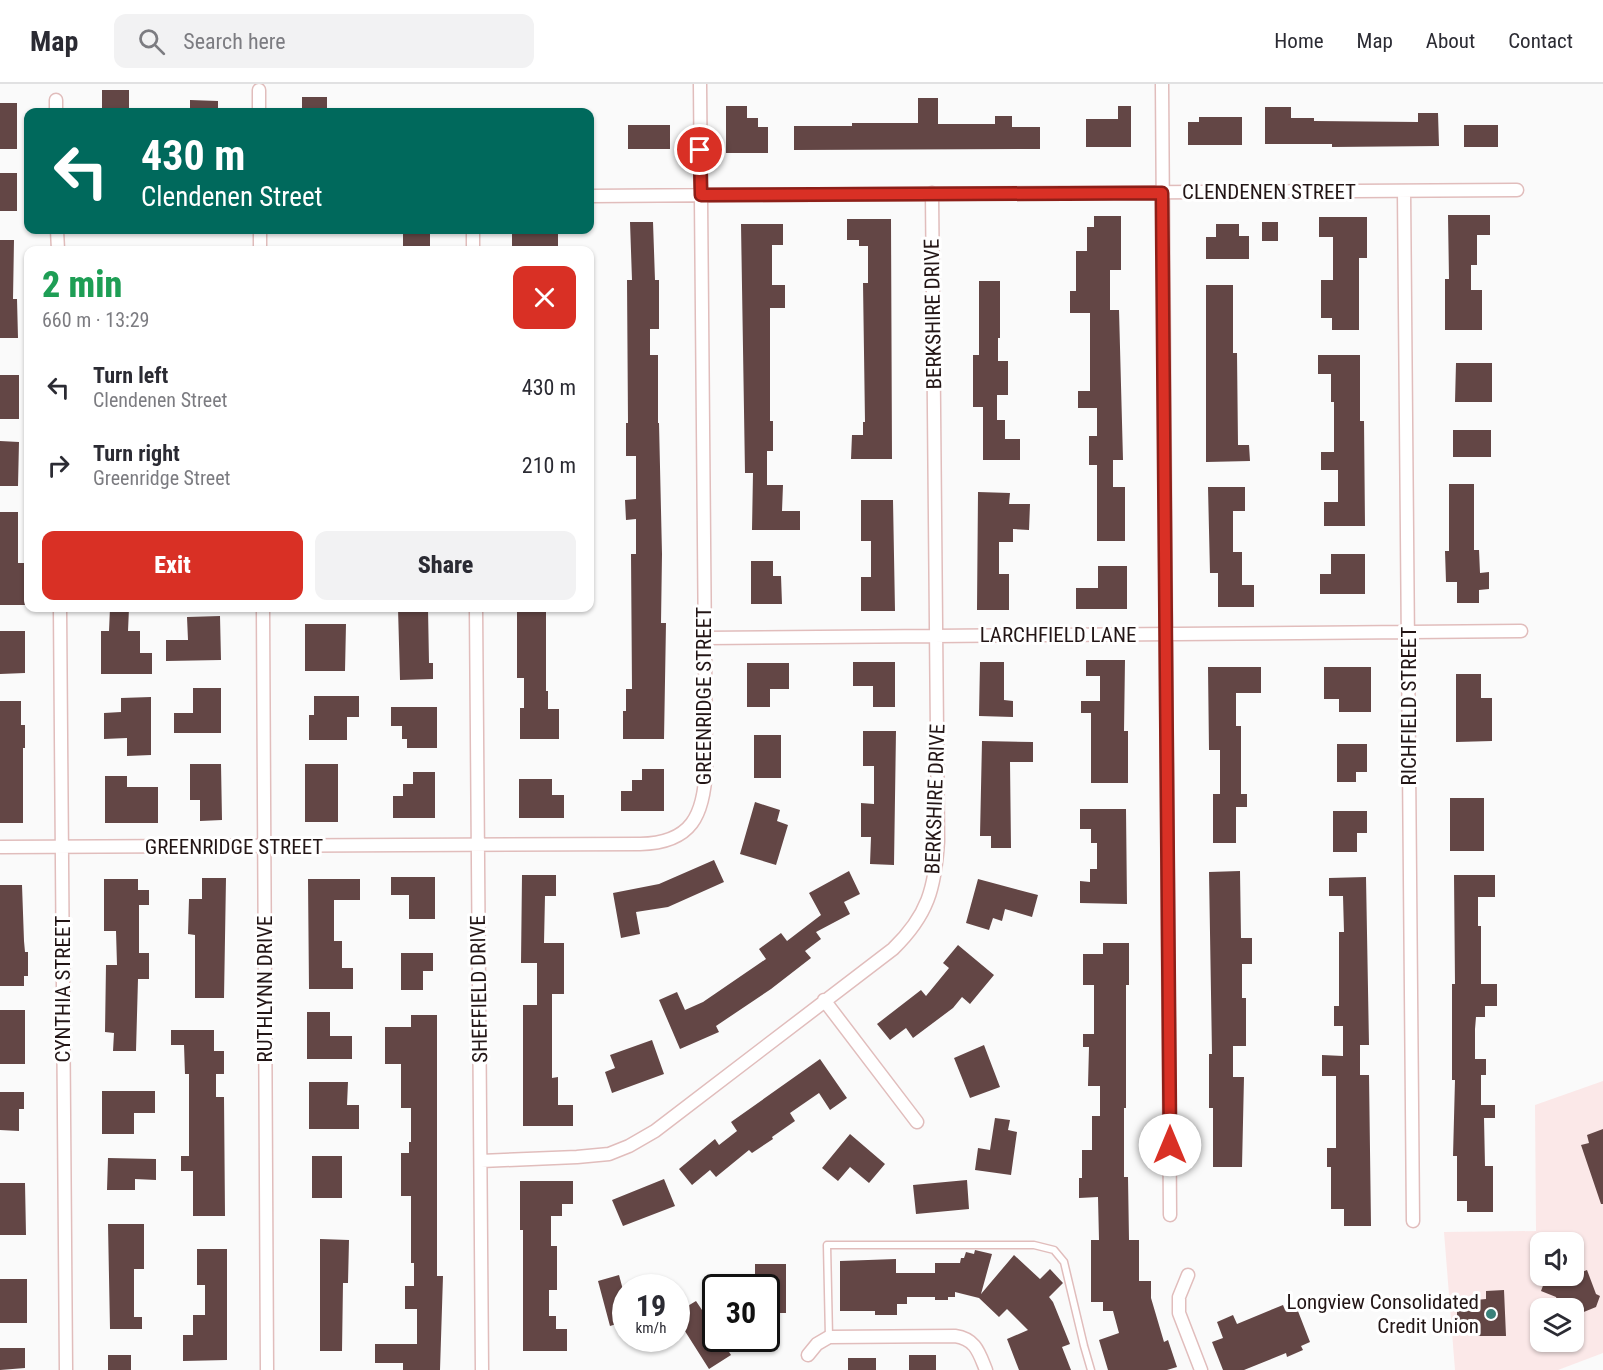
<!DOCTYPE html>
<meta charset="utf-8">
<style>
:root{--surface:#fff;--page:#f2f2f3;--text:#2b2b33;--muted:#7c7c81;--line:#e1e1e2;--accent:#d93025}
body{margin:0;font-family:"Roboto Condensed",sans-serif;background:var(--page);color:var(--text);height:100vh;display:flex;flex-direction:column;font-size:22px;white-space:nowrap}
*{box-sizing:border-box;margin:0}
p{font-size:20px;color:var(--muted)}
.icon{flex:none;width:33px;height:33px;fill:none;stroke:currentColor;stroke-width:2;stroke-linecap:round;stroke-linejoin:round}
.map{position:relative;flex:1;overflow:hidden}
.details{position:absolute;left:24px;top:162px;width:570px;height:366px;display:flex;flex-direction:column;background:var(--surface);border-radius:12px;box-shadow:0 2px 4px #0004}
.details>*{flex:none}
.hud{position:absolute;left:24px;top:24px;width:570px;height:126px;border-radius:12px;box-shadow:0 2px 4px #0004;background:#00695c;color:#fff;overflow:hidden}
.buttons{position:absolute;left:1530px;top:1148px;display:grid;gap:12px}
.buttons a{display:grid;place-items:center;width:54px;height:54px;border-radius:12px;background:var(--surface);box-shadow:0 2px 4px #0004;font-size:30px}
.speed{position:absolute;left:612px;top:1190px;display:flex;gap:12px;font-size:30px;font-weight:700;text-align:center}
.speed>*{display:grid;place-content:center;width:78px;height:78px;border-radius:50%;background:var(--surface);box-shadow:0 2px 4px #0004;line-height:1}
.speed small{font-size:15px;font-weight:400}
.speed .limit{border:3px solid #111;border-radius:9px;background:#fff;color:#111}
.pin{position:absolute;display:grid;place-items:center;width:51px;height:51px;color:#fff;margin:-26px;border:3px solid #fff;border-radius:50%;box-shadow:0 2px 6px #0007}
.me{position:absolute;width:66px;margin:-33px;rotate:0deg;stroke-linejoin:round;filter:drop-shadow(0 0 4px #0008)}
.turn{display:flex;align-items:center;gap:21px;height:126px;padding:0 18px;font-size:27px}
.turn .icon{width:78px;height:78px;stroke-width:2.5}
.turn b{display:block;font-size:42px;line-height:51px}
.round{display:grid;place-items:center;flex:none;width:63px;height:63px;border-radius:12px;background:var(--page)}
.summary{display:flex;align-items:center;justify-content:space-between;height:102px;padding:0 18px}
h1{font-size:36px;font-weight:800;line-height:45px;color:#1e9e55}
.action{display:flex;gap:12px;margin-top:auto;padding:12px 18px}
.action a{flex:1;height:69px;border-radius:12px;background:var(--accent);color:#fff;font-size:24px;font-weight:800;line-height:69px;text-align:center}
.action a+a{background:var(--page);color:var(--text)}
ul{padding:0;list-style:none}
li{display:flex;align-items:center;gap:18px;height:78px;padding:0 18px}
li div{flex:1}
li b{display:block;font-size:22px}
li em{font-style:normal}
header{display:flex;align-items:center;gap:36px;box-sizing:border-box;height:84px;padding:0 30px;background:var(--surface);border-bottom:2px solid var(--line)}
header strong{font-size:28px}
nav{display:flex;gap:33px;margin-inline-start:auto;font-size:21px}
.search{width:420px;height:54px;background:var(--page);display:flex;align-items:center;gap:15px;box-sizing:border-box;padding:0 21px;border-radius:12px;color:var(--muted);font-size:22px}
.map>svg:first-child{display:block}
</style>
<header>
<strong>Map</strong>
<div class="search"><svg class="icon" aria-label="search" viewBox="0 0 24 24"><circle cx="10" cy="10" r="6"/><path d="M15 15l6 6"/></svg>Search here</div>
<nav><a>Home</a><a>Map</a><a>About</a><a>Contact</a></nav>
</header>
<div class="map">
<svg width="1603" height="1286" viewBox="0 0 1603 1286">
<rect width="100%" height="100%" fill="#fafafa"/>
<path fill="#fbe8e8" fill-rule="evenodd" d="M1603 997V1269L1558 1286H1455L1444 1148 1536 1147 1535 1021ZM1540 1158H1574V1191H1540ZM1540 1224H1574V1257H1540Z"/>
<path fill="#634645" d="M102 6H129V28H102Z
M302 13H327V28H302Z
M918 14H938V40H995V32H1012V43H1040V65L794 66V42H852V39H918Z
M190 16 218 17V28H190Z
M0 19H17V65H0Z
M726 22H747V34H758V43H768V69H726Z
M1118 22H1131V63H1086V35H1118Z
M1265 23H1291V34H1314V37L1418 38V29H1438L1439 62 1332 63V60H1265Z
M1199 33H1242V61H1188V38H1199Z
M628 41H670V65H628Z
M1464 41H1498V63H1464Z
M0 89H17V127H0Z
M1448 131H1490V151H1477V181H1471V206H1482V246H1445V195H1449Z
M1094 132H1121V186H1110V226H1119L1123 376H1113V403H1125V457H1097V381H1089V352H1097V324H1078V307H1090V229H1070V207H1076V167H1087V143H1094Z
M1319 133H1367V174H1359V246H1332V234H1321V196H1333V153H1319Z
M847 135H891L892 375H851L852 351H863V338H865L863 199H868V162H859V156H847Z
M630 138H653L655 196H659V245H650V271H658V339H659L662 470 661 539H666L664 655H623V627H626V605H632L631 470H636V435L626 436 625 416 636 415V372H626V339H628L627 196H632Z
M1262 138H1278V157H1262Z
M741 140H783V161H772V201H785V224H770V337H773V367H767V401H783L782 427H800V446H752L753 389H745Z
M1216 140H1239V152H1249V175H1206V153H1216Z
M403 146H430V166H403Z
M512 146H558V166H512Z
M0 156H14L13 215H17L18 254H0Z
M979 197H1000V254H998V277H1008V311H997V336H1005V355H1020V376H983V323H973V271H979Z
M1206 201H1233V269H1237L1238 361H1249L1250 377 1206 378Z
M1318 271H1360V337H1364L1365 442H1324V418H1338V386H1321V368H1334V318H1331V290H1318Z
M1456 279H1492V318H1455Z
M0 291H19V335H0Z
M1453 346H1491V373H1453Z
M0 357 19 358 18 402H0Z
M1449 400H1474V466H1479L1480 489 1489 488V505L1479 506V519H1457V498H1446L1445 467H1449Z
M1208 403H1245V427H1233V468H1242V501H1254V523H1218V489H1210Z
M978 408 1010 409 1009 420H1030L1029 446 1013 445V458H999V490H1009V526H977Z
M861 416H893L895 527H861V493H871V457H861Z
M0 428H18V479H25V521H0Z
M1331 470H1365V510H1320V490H1331Z
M751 477H773V492H781L782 520H751Z
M1098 482H1127V525H1076V504H1098Z
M110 524H129L128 547H140V569H152V590H101V547H109Z
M398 524H428L429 579H433V595L400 596Z
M517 524H546V607H548V625H559V655H520V624H524V594H517Z
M220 532 221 576 166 577V556H188L187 533Z
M305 540H346L345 587H305Z
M0 547H25V589L0 590Z
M1086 576H1125L1124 647H1128V699H1091V629H1081V617H1100V592H1086Z
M853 578H895V623H873V602H853Z
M980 578H1004V616L1013 617V633L979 632Z
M747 579H789V605H770V623H747Z
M1208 583H1261V609H1236V642H1241V710H1247V723H1236V759H1213V710H1220V666H1209Z
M1324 583H1371V628H1339V615H1324Z
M1456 590H1481V614H1492V657L1456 658Z
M193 604H221V649H174V629H193Z
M314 612H359V633H347V656H309V631H314Z
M151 613V671L127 672V654L104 655V629L121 628V614Z
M0 617H21V641H25V664H23V739H0Z
M391 623H437V664H407V655H402V642H391Z
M863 647H896L894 781 870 780 871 753H861V719L874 720V682H863Z
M754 651H781V694H754Z
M982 657 1033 658V678H1010L1011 764H991V752H980Z
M1337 660H1367V688H1356V698H1337Z
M190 680H221L222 736 200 737V716H190Z
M305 680H338V738H305Z
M642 685H664V727H621V707H632V696H642Z
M413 688H435V734H393V712H403V700H413Z
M105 692H127V703H158V739H105Z
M519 695H552V711H564V734H519Z
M1450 714H1484V767H1450Z
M755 718 780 726 777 737 788 741 776 781 740 770Z
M1080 725H1126L1127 820 1080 819V797L1090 798V785H1097V759H1091V745H1080Z
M1333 727H1367V749H1357V768H1333Z
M714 776 724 798 668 823 636 828 640 850 621 854 613 809 659 800Z
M849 787 860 810 844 818 850 830 816 848 821 855 805 867 811 874 771 905 716 942 719 948 680 965 659 916 677 908 685 926 703 918 766 875 759 865 781 849 787 857 821 831 809 809Z
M1240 787 1241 854H1252V880H1242V914H1246V962H1233V993H1244L1242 1083H1213V1024H1209V970H1212L1209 788Z
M522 791H556V812H545L544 859H564V910H552V994L558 993V1021H573V1042H523V921H537V879H521Z
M1454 791H1495V813H1478V842H1481V900H1497V922H1485V933H1476L1475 945V975H1486V991H1481V1021H1495V1034H1484L1485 1082H1493V1128H1467V1117H1457V1072H1453L1455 996H1452V900H1455Z
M391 793H435V835H409V811H391Z
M1366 793 1369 961H1360V991H1369L1371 1142H1344V1125H1331V1083H1327V1064H1336V992H1322V971L1343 972V942H1334V922H1339V848H1344L1343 812H1329V794Z
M202 794H226L224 914H195V851L188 850 189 815H202Z
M104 795H138V806H149V821H139V869H149V895H138L136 967H113L114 949 105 948 106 881H117L116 847H104Z
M308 795H360V816H334V857H342V884H353V905H309Z
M978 795 1038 811 1032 833 1005 825 1002 837 993 834 989 846 966 839Z
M0 801H22L24 857 25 868H28V892H24V902H0Z
M1103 859H1129V901H1126V1024H1124V1093H1128L1129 1156H1139V1197H1151V1214L1164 1258 1168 1256 1177 1283 1167 1286H1108L1099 1256 1119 1249 1113 1227H1103V1218H1091V1156H1099L1098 1113 1079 1114V1094H1082V1066H1092V1032H1100V1002H1088L1089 963H1083V950H1094V901H1083V870H1103Z
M958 861 994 891 970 920 962 913 953 924 913 954 906 944 890 956 877 940 921 906 926 912 949 884 943 879Z
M401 869H433V887H423V906H401Z
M0 926H25V980H0Z
M307 928H330V952H352V975H307Z
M411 931H437V1192H443L440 1286H403V1279H375V1260H417V1225H405V1202H414V1179H411V1112H401V1069H409V1058H411V1024H401V980H385V943H411Z
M171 946H214V967H224V990H216V1013H224L225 1132H193V1087H181V1072H189V990H185L184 961H171Z
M652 956 664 990 612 1009 605 988 615 984 610 971Z
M984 961 1000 1003 970 1014 954 974Z
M820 975 847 1014 830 1026 819 1009 790 1029 795 1037 772 1053 773 1055 752 1069 749 1066 716 1093 710 1086 692 1101 679 1085 715 1055 719 1061 737 1047 731 1038Z
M309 998H348L347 1021H359V1045H309Z
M102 1007H155V1029H134V1050H102Z
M0 1008H24V1025H19V1047L0 1046Z
M995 1034 1010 1036 1008 1046 1017 1048 1011 1091 975 1086 978 1064 990 1066Z
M1603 1045V1120H1601L1581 1061 1589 1059 1587 1051Z
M850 1050 885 1080 869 1099 850 1083 838 1097 822 1084Z
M312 1072H342V1114H312Z
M108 1074 156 1075V1096L135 1095V1106H107Z
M664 1095 675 1122 623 1142 612 1116Z
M967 1096 969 1125 916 1130 913 1101Z
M520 1097H573V1120H562V1132H551V1162H557V1206H549V1232H556V1245H567V1267H523V1146H520Z
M0 1099H25L26 1151H0Z
M108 1140H144V1185H134V1233H142V1245H110Z
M320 1155 349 1156 348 1199H343L342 1267H320Z
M197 1165H227V1276L183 1277V1251H193V1231H205V1201H197Z
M975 1166 992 1170 981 1210 1014 1171 1040 1195 1050 1185 1063 1199 1049 1213 1053 1218 1070 1260 1062 1263 1071 1286H1019L1007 1255 1028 1246 1007 1225 999 1233 979 1214 955 1208V1213H948V1216H935V1213H907V1220H897V1231H875V1227H840V1177L896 1175V1189H935V1179H960L961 1174H964L966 1168 974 1170Z
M755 1180H786V1229H766V1203H755Z
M1587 1186 1596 1210 1600 1212 1596 1223 1574 1232V1224H1560L1556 1213 1541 1207 1547 1191H1554L1564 1195Z
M619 1191 626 1217V1237L610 1242 598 1197Z
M0 1195H27V1239H0Z
M1504 1206 1506 1252H1477L1476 1238H1457V1223L1476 1222V1216L1486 1215V1207Z
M696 1217 716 1247V1254H720L731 1271 709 1285 676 1233V1229Z
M1283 1221 1285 1226 1296 1222 1310 1258 1301 1262 1303 1266 1287 1273 1286 1269 1244 1286H1223L1212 1258 1223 1254 1217 1238 1233 1231 1237 1240Z
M0 1264H25V1284L0 1286Z
M108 1271H131V1286H108Z
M909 1271H936V1286H909Z
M848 1274H876V1286H848Z"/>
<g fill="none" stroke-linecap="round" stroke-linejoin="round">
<g stroke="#e1bdbc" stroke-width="9">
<path id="service" d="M829 1253 827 1161H1034L1054 1166 1064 1178 1084 1262 1091 1286"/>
</g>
<g stroke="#e1bdbc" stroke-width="15">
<path id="minor" d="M1162 0 1170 1131
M259 6V28
M56 16V28
M1404 107 1413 1137
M590 112 1517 106
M57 146 58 166
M260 146V166
M473 146V166
M60 524 66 1286
M263 524 267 1286
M476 524 482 1286
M704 554 1521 547
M0 763 640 760C692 759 704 731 706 684L700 0
M824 916 917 1038
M481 1077 577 1073 609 1070 629 1062 655 1047 893 865C928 831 935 804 938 757L932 109
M1188 1191 1179 1213V1229L1201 1286
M808 1271 817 1260 829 1253 955 1252C976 1255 979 1269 986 1286"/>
</g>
<use href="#service" stroke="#fff" stroke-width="6"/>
<use href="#minor" stroke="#fff" stroke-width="12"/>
</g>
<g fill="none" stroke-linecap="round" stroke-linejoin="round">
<g stroke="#8d1f18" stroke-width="15">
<path id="route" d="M700 66 701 111 1162 109 1170 1061"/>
</g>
<use href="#route" stroke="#d93025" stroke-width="10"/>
</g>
<circle fill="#3a817a" stroke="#fff" stroke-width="2" cx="1491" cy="1230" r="6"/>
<g text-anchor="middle" stroke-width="6" stroke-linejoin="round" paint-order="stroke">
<g font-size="21" fill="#231616" stroke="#fff">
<text x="1269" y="115">CLENDENEN STREET</text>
<text transform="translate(933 230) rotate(-91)" y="7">BERKSHIRE DRIVE</text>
<text x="1058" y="558">LARCHFIELD LANE</text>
<text transform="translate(704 612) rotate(-90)" y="7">GREENRIDGE STREET</text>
<text transform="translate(1409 622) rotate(-90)" y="7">RICHFIELD STREET</text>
<text transform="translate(935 715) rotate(-88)" y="7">BERKSHIRE DRIVE</text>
<text x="234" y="770">GREENRIDGE STREET</text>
<text transform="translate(63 905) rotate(-90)" y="7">CYNTHIA STREET</text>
<text transform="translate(265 905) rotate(-90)" y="7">RUTHLYNN DRIVE</text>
<text transform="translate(479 905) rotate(-91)" y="7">SHEFFIELD DRIVE</text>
</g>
<g font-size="21" fill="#231616" stroke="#fff" text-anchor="end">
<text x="1479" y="1225">Longview Consolidated<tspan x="1479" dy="24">Credit Union</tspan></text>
</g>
</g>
</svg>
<div class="buttons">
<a><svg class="icon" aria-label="sound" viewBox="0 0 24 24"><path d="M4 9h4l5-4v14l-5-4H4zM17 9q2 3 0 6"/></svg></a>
<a><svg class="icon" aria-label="layers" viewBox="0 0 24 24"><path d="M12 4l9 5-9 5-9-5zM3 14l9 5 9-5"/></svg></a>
</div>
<div class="speed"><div>19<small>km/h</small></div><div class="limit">30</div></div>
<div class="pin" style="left:700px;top:66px;background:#d93025"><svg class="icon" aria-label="arrive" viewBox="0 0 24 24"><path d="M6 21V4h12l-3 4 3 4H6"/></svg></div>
<svg class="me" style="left:1170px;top:1061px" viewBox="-20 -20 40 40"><circle r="19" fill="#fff"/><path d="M0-13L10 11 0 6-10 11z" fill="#d93025"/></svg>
<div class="hud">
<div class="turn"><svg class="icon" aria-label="left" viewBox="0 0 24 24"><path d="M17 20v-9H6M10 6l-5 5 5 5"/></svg><div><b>430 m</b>Clendenen Street</div></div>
</div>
<section class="details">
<div class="summary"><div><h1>2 min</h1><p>660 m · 13:29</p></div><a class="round" style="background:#d93025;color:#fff"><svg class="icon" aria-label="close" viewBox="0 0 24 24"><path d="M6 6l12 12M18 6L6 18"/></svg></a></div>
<ul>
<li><svg class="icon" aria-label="left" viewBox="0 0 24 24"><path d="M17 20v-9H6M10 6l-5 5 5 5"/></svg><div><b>Turn left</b><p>Clendenen Street</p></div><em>430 m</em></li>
<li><svg class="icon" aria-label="right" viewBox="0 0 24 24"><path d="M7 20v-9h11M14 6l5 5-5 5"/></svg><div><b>Turn right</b><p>Greenridge Street</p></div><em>210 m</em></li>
</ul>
<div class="action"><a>Exit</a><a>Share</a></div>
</section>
</div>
